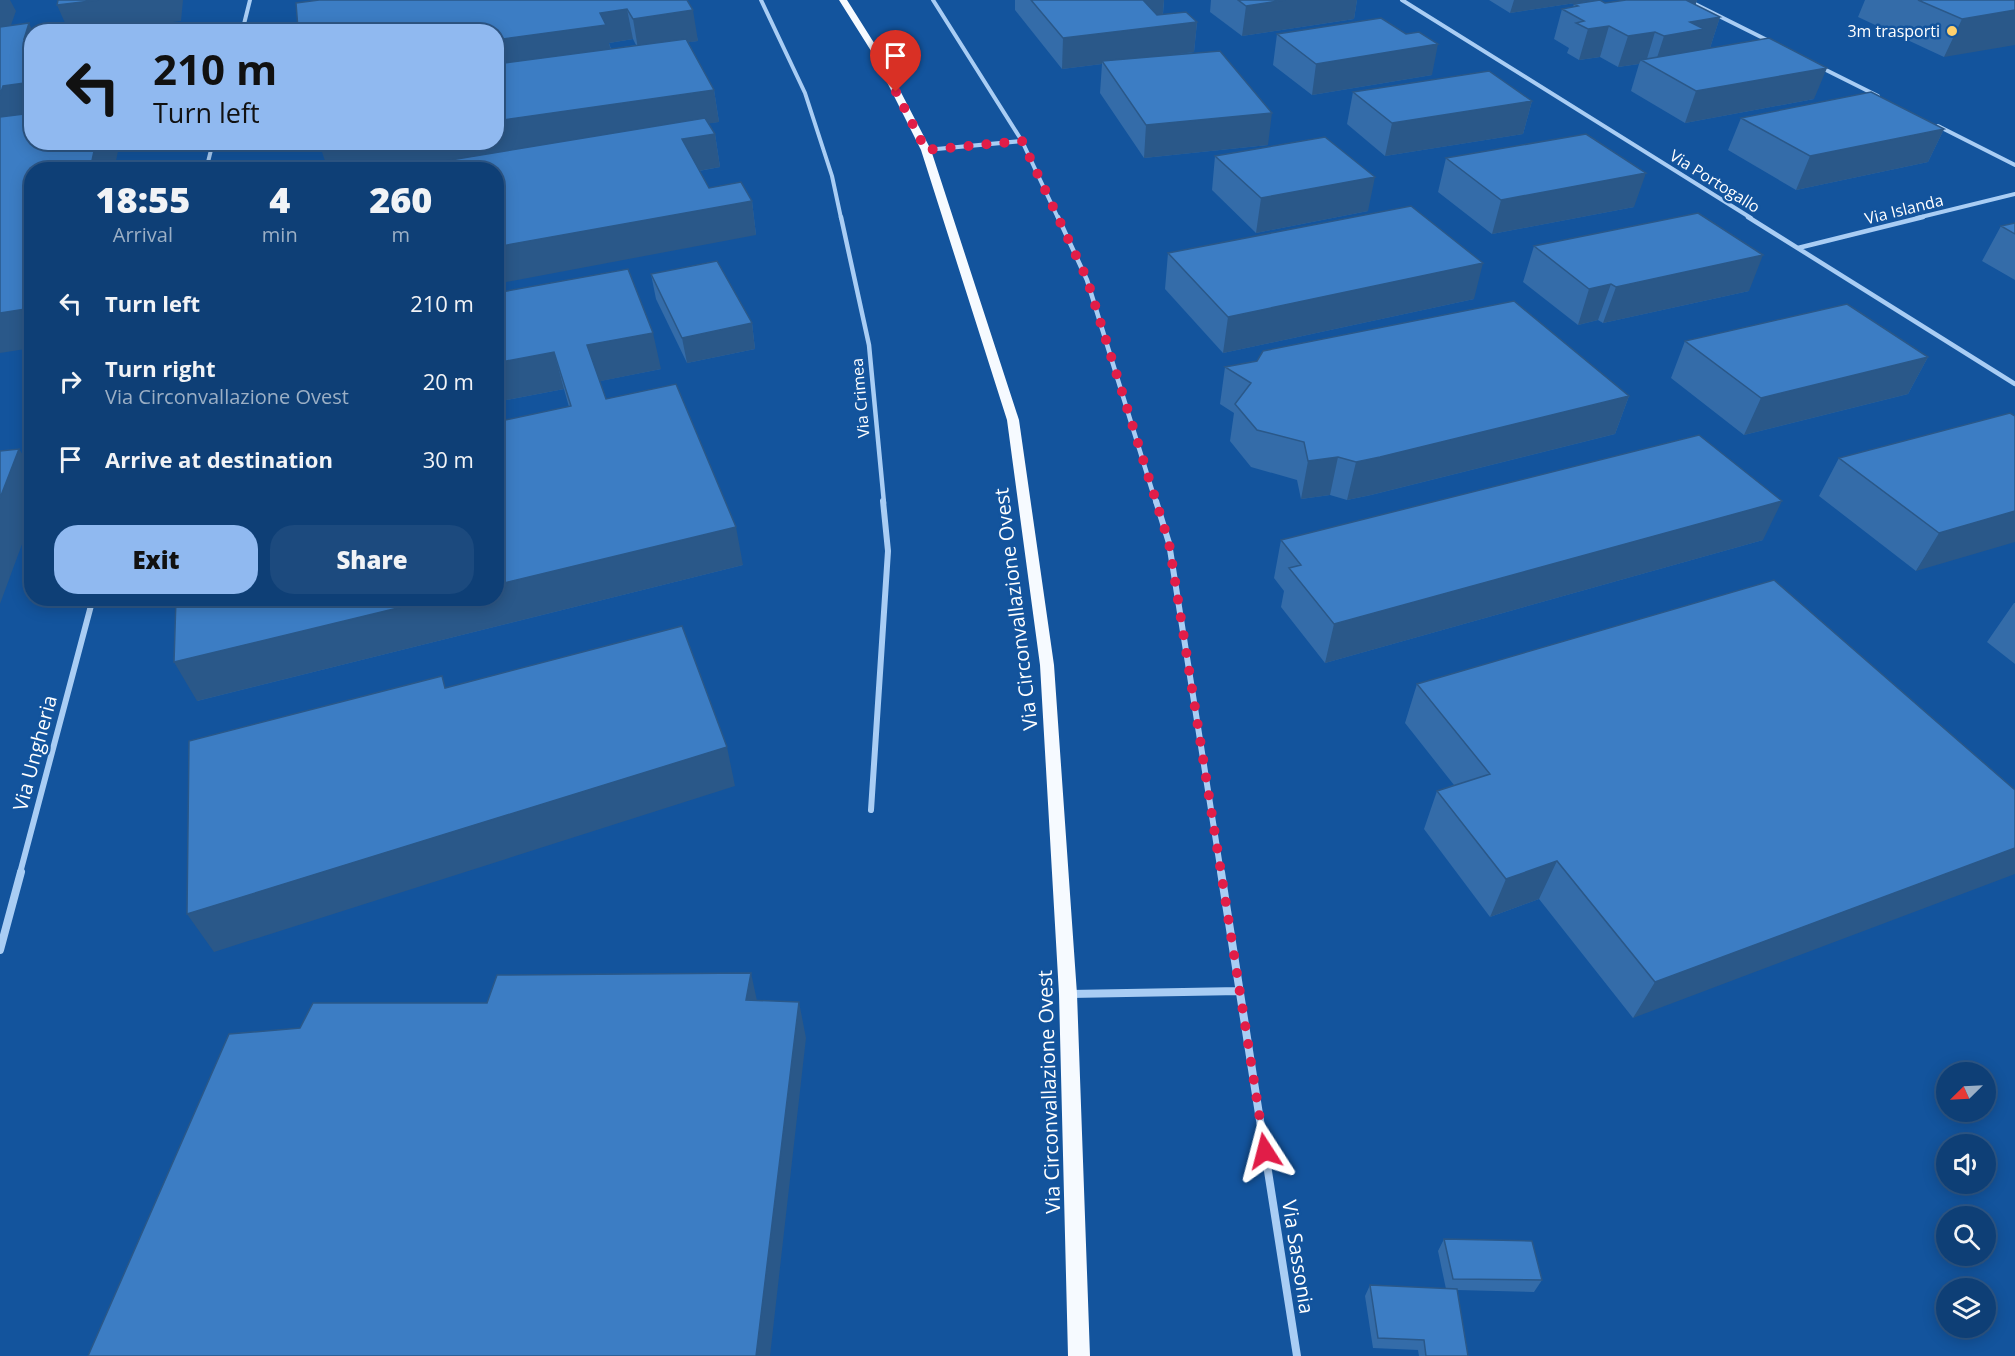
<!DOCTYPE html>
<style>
:root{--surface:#0e3f76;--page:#1c4a7e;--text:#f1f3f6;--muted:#9bafc5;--line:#2e5888;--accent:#90b9f0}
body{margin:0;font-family:"Open Sans",sans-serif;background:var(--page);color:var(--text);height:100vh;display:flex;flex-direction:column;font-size:22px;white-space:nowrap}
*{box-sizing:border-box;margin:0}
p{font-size:20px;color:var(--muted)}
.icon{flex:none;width:33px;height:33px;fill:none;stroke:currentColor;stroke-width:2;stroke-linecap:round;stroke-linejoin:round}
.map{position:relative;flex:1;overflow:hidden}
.side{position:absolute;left:24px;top:162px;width:480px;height:444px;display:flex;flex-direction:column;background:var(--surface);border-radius:24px;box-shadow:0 3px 15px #0003,0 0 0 2px var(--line)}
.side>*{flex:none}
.top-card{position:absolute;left:24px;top:24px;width:480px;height:126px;border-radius:24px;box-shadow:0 3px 15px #0003,0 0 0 2px var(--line);background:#90b9f0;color:#111;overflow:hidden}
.needle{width:39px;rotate:246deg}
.controls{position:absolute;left:1936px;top:1062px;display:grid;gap:12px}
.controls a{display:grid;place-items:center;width:60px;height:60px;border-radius:50%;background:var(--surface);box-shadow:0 3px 15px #0003,0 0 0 2px var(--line);font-size:30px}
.pin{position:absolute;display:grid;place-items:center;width:51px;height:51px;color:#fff;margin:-62px -26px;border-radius:50% 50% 50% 0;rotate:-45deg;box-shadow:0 0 6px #0007}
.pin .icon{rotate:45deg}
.me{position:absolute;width:66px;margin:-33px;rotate:351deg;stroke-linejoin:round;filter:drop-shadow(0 0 4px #0008)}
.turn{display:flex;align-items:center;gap:21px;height:126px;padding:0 30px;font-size:27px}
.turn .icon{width:78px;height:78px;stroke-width:2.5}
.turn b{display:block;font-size:42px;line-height:51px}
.eta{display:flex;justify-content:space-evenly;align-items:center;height:102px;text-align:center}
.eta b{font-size:36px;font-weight:800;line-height:42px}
.action{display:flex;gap:12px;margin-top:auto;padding:12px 30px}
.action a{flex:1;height:69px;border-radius:24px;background:var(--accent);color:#111;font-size:24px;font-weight:800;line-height:69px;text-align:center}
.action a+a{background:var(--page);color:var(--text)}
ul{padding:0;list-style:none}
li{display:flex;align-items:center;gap:18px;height:78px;padding:0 30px}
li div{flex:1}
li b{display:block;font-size:22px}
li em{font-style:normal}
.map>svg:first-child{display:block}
</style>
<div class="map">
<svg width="2015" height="1356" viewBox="0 0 2015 1356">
<rect width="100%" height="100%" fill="#13549d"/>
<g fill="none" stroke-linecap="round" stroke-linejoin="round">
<path stroke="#a9cdf4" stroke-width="4" d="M761 0 805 93 832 176 841 218
M933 0 1022 141 1058 218
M1402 0 1751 218
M1687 0 1771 42
M242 32 250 0
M1820 67 1878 96
M1938 126 2015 165
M926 150 1022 141
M206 170 213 142
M1917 218 2015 194"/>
<path stroke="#a9cdf4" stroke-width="4.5" d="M841 217 869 345 884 503
M1058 217 1087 280 1156 503
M1748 217 2015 384
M1798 248 1923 217"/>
<path stroke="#a9cdf4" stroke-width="6" d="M1156 501 1169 543 1221 873
M871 810 888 551 883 501
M20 873 93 598"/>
<path stroke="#a9cdf4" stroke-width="8" d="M1221 872 1297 1356
M0 950 21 872
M1070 994 1240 991"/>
<path fill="#f6faff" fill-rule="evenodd" d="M839 0H847L881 54 931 150 1019 420 1054 665 1077 994 1090 1356H1068L1059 994 1040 665 1007 420 921 150 873 54Z"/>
</g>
<path fill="#346ca9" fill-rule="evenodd" d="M687 0 698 41 688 42 714 90 719 122 708 123 715 134 720 167 699 171 709 188 752 201 756 235 496 32H299L298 29ZM633 39 636 45 611 49 609 43Z
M1015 0H1164L1163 14 1197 22 1194 52 1176 55 1268 145 1144 158 1100 93 1102 64 1062 69 1015 10Z
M1211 0H1357L1354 19 1242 36 1210 12Z
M1489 0H1595L1510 13Z
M1626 0H1697L1695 5 1720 17 1710 48 1814 99 1685 123 1631 91 1639 64 1618 67 1600 57 1579 60 1567 53 1569 48 1554 39 1562 9 1573 7 1574 4 1605 3Z
M1865 0H2015L1944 57 1858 17Z
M1277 34 1432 75 1312 95 1273 65Z
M1353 92 1532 101 1523 134 1385 156 1347 124Z
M1741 118 1944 129 1928 162 1796 190 1728 150Z
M1215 156 1368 211 1256 233 1212 190Z
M1446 158 1634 207 1492 234 1438 192Z
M2015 223V280L1982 261 2001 226Z
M1534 246 1749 291 1603 323 1598 320 1578 325 1523 282Z
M1168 253 1474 299 1223 353 1165 289Z
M651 274 752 323 755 349 687 363 656 299Z
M496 293 661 369 600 381 606 399 743 565 197 701 569 407 564 389 496 402Z
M1685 341 1928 357 1908 394 1744 435 1671 378Z
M1225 367 1629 396 1615 434 1371 495 1347 500 1330 495 1301 499 1297 480 1251 467 1230 441 1234 413 1220 404Z
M2015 416 1916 571 1819 496 1839 458Z
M1281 540H1763L1325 663 1281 607 1284 591 1274 578Z
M2014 603H2015V664L1987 642Z
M1417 684 2015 790 1633 1018 1539 899 1490 917 1424 829 1437 791 1454 785 1405 723Z
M1444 1239 1542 1280 1534 1292 1457 1290 1468 1356H1419L1418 1350 1373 1348 1365 1296 1370 1285 1446 1289 1438 1251Z"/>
<path fill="#2a5889" d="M0 0H10L16 11 0 56Z
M99 0H183L181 21 135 27 137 32H69L57 5Z
M1138 0H1164L1162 22Z
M1285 0H1357L1354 19 1242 36 1246 6Z
M1514 0H1595L1510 13Z
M1686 0H1697L1688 29Z
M627 9 633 39 609 43 612 55 496 73V40L600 13Z
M693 10 698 41 638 49 633 19Z
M2015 10V45L1944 57 1962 19Z
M1720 17 1710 48 1654 67 1664 36 1690 22Z
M1197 22 1194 52 1104 64 1102 61V64L1062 69 1063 38Z
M29 23 33 32H32V54L24 39Z
M1609 26 1600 57 1579 60 1588 29Z
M310 27 312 32H299L298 29Z
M1655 32 1646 62 1641 60 1639 64 1618 67 1628 36Z
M1438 44 1432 75 1312 95 1316 64Z
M1827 68 1814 99 1685 123 1696 91Z
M32 82V116L0 130V95L3 86Z
M714 90 719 122 402 170H328L320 146 348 142H496V121Z
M1532 101 1523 134 1385 156 1392 123Z
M1272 113 1268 145 1144 158 1146 125Z
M1944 129 1928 162 1796 190 1810 156Z
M715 134 720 167 687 173 682 139Z
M96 142H120L114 170H90Z
M1646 173 1634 207 1492 234 1501 200Z
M1375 177 1368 211 1256 233 1261 198Z
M752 201 756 235 496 284V247Z
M1763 255 1749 291 1603 323 1616 287Z
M1483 263 1474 299 1223 353 1228 317Z
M1611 284 1598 320 1578 325 1589 289Z
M32 308V348L0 353V313Z
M752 323 755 349 687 363 682 338Z
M653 333 661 369 596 382 587 345Z
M554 352 564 389 496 402V363Z
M1928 357 1908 394 1744 435 1761 398Z
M1629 396 1615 434 1371 495 1347 500 1356 462Z
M19 449 32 469V517L0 604V498Z
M1338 457 1330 495 1301 499 1308 461Z
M1782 501 1763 540 1325 663 1334 624Z
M2015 511V542L1916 571 1939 533Z
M736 527 743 565 197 701 174 662 439 598H496V585Z
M727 747 735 786 214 952 187 914Z
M2015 848V874L1633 1018 1655 982Z
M1557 861 1539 899 1490 917 1506 879Z
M751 973 759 1010 746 1000Z
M799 1002 806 1038 770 1356H756Z"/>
<path fill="#3c7dc4" stroke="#2a5889" stroke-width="1.5" d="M58 0H99L57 5Z
M319 0H687L693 10 633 19 627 9 600 13 606 25 496 40V32H311L310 27 298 29 296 3Z
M1031 0H1143L1157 15 1186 12 1197 22 1063 38Z
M1238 0H1285L1246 6Z
M1600 0 1605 3 1626 0H1689H1686L1720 17 1690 22 1704 29 1664 36 1655 32 1628 36 1609 26 1588 29 1576 23 1584 21 1562 9 1578 6 1574 4Z
M1918 0H2015V10L1962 19Z
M1381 18 1406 34 1419 32 1438 44 1316 64 1277 34Z
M29 23 24 39 32 38V82L3 86 0 95V27Z
M134 26 133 32H86Z
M1769 38 1827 68 1696 91 1641 60Z
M686 39 714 90 496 121V64Z
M1220 51 1272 113 1146 125 1102 61Z
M1489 71 1532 101 1392 123 1353 92Z
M1871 92 1944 129 1810 156 1741 118Z
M32 113V142H96L90 170H32V308L0 313V117Z
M705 118 715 134 682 139 709 188 741 182 752 201 496 247V170H390Z
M1586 134 1646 173 1501 200 1446 158Z
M1325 137 1375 177 1261 198 1215 156Z
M320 142H348L320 146Z
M1411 206 1483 263 1228 317 1168 253Z
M1698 213 1763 255 1616 287 1611 284 1589 289 1534 246Z
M2015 223V234L2001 226Z
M717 261 752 323 682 338 651 274Z
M628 269 653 333 587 345 606 399 676 384 736 527 496 585V422L571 406 554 352 496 363V293Z
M1514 301 1629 396 1380 457 1356 462 1338 457 1308 461 1304 442 1257 430 1235 404 1251 383 1225 367 1257 361 1263 351Z
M1847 304 1928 357 1761 398 1685 341Z
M2010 413 2015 416V511L1939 533 1839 458Z
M1699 435 1782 501 1334 624 1289 568 1301 565 1281 540Z
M19 449 0 498V451Z
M1774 580 2015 790V848L1655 982 1557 861 1506 879 1437 791 1490 774 1417 684Z
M176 598H439L174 662Z
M682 626 727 747 187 914 189 741 442 676 445 688Z
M751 973 746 1000 799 1002 756 1356H88L229 1034 300 1028 313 1003H487L497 975Z
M1444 1239 1532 1241 1542 1280 1453 1279Z
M1370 1285 1457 1289 1468 1356H1426L1424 1340 1378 1338Z"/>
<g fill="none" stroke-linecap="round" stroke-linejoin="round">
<path stroke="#e11d48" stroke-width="10" stroke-dasharray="0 18" d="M896 92 926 150 1022 141 1087 279 1169 543 1265 1151"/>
</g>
<circle fill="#ffd06c" stroke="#13549d" stroke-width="2" cx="1952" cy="31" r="6"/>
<g text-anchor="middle" stroke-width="5" stroke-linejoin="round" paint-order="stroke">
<g font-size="16" fill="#fff" stroke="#13549d" text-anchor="end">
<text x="1940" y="37">3m trasporti</text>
</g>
<g font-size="16" fill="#fff" stroke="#13549d">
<text transform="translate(1715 181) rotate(32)" y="6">Via Portogallo</text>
<text transform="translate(1904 209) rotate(-14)" y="6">Via Islanda</text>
<text transform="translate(860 398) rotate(-95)" y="6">Via Crimea</text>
</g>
<g font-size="20" fill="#fff" stroke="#13549d">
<text transform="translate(1016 609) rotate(-97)" y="7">Via Circonvallazione Ovest</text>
<text transform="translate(35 753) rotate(-75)" y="7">Via Ungheria</text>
<text transform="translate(1049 1092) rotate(-92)" y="7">Via Circonvallazione Ovest</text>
<text transform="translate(1298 1257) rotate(81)" y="7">Via Sassonia</text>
</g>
</g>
</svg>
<div class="controls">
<a><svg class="needle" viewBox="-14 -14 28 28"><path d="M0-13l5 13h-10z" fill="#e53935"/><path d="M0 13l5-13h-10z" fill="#9bafc5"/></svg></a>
<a><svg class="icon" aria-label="sound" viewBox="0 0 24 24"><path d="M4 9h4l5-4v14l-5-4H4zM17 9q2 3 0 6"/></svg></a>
<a><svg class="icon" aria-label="search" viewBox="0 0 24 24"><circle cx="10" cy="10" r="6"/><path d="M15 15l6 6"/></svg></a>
<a><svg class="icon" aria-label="layers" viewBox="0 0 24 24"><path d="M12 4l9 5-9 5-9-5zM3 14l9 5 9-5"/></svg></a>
</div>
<div class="pin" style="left:896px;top:92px;background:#d93025"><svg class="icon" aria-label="arrive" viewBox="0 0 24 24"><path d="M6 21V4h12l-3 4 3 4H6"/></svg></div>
<svg class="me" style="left:1265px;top:1151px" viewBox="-20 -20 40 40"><path d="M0-17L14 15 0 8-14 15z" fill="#e11d48" stroke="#fff" stroke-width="4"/></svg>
<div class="top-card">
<div class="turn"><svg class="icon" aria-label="left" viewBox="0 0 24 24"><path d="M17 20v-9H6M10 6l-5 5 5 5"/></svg><div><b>210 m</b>Turn left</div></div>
</div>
<section class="side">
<div class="eta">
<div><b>18:55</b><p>Arrival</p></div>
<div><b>4</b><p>min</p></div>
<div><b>260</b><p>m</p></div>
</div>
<ul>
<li><svg class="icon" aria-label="left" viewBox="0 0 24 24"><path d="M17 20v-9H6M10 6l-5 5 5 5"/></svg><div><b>Turn left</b></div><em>210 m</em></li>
<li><svg class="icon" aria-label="right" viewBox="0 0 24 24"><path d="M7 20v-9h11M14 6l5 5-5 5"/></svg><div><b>Turn right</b><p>Via Circonvallazione Ovest</p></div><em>20 m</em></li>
<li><svg class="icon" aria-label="arrive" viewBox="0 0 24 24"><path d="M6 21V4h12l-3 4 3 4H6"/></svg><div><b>Arrive at destination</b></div><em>30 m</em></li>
</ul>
<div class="action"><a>Exit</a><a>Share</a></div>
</section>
</div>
